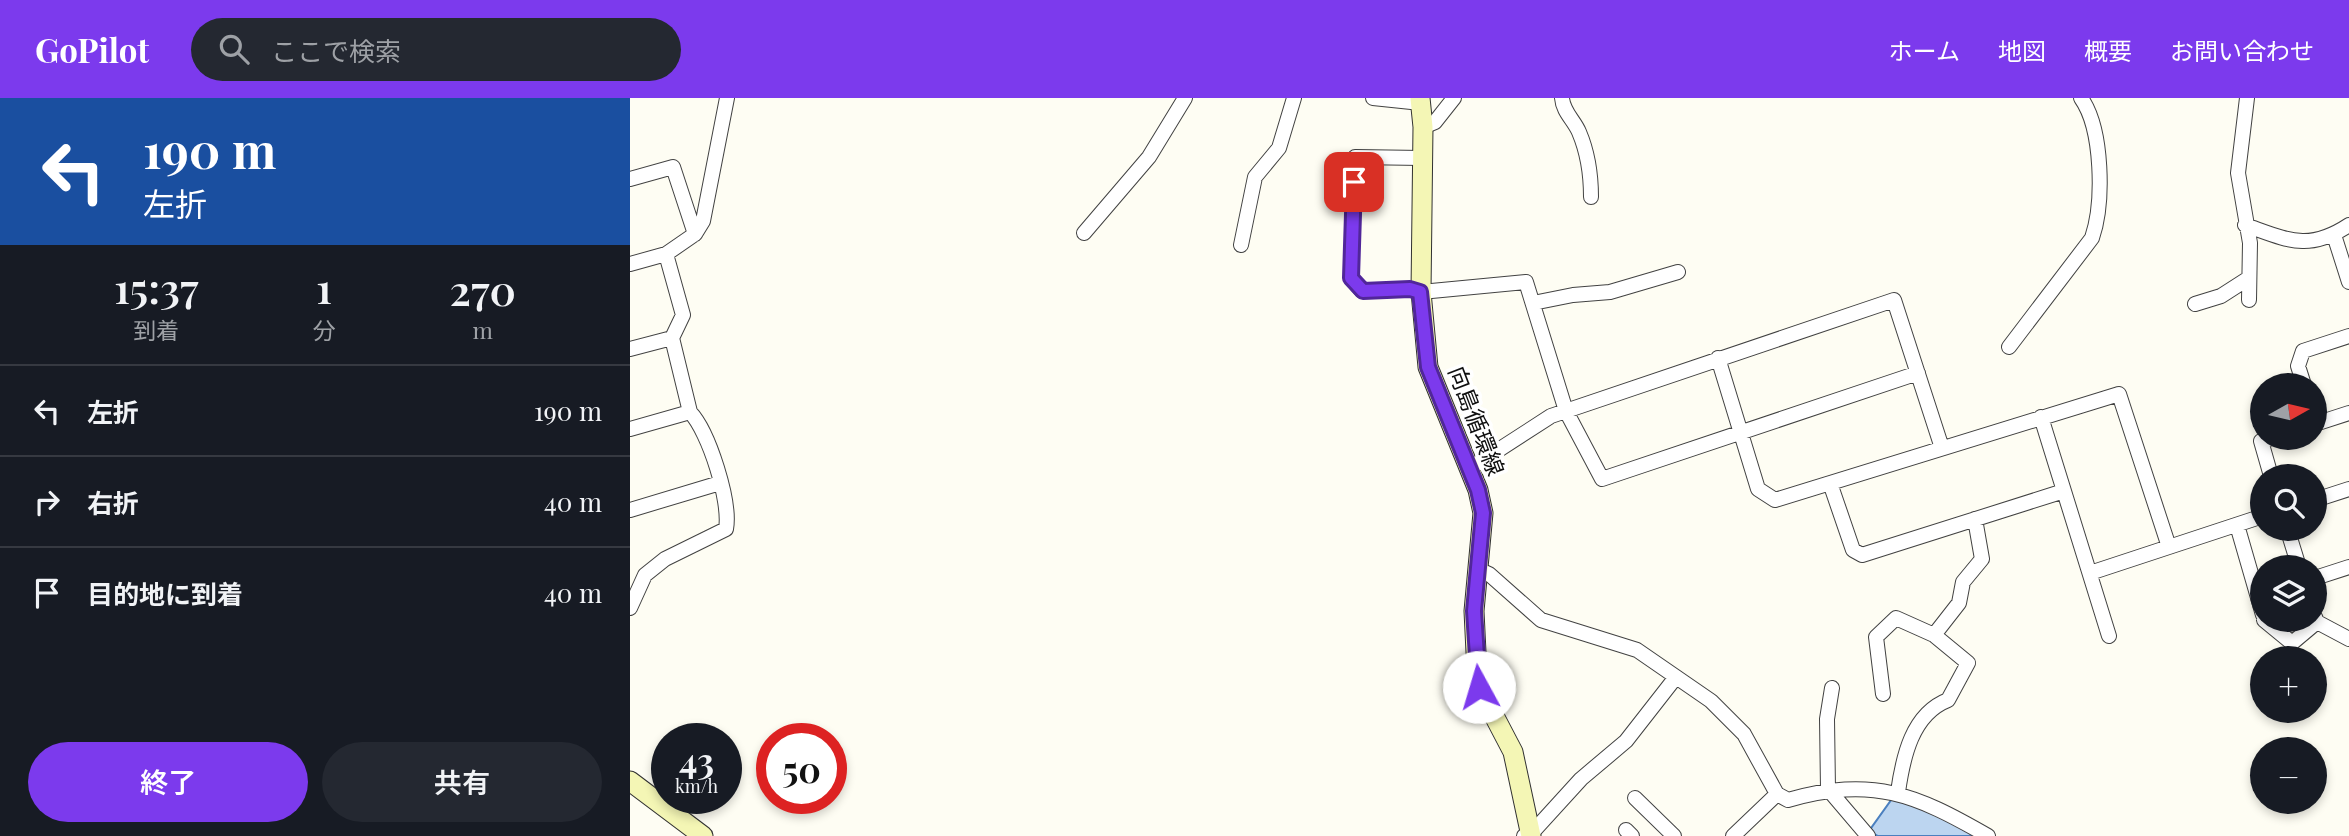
<!DOCTYPE html>
<html lang="ja">
<meta charset="utf-8">
<style>
:root{--surface:#171b24;--page:#242831;--text:#f1f3f6;--muted:#9ea1a6;--line:#363941;--accent:#7c3aed}
body{margin:0;font-family:"Playfair Display","Noto Sans JP",serif;background:var(--page);color:var(--text);height:100vh;display:flex;flex-direction:column;font-size:26px;white-space:nowrap}
*{box-sizing:border-box;margin:0}
p{font-size:23px;color:var(--muted)}
.icon{flex:none;width:38px;height:38px;fill:none;stroke:currentColor;stroke-width:2;stroke-linecap:round;stroke-linejoin:round}
.map{position:relative;flex:1;overflow:hidden}
.sheet{display:flex;flex-direction:column;background:var(--surface);width:630px}
.sheet>*{flex:none}
.top-card{background:#1a4fa0;color:#fff;overflow:hidden}
.needle{width:46px;rotate:82deg}
.tools{position:absolute;left:1620px;top:275px;display:grid;gap:14px}
.tools a{display:grid;place-items:center;width:77px;height:77px;border-radius:50%;background:var(--surface);box-shadow:0 4px 10px #0003;font-size:35px}
.speed{position:absolute;left:21px;top:625px;display:flex;gap:14px;font-size:35px;font-weight:700;text-align:center}
.speed>*{display:grid;place-content:center;width:91px;height:91px;border-radius:50%;background:var(--surface);box-shadow:0 4px 10px #0003;line-height:1}
.speed small{font-size:18px;font-weight:400}
.speed .limit{border:10px solid #d22;background:#fff;color:#111}
.pin{position:absolute;display:grid;place-items:center;width:60px;height:60px;color:#fff;margin:-30px;border-radius:14px;box-shadow:0 4px 10px #0006}
.me{position:absolute;width:77px;margin:-38px;rotate:354deg;stroke-linejoin:round;filter:drop-shadow(0 0 5px #0008)}
.turn{display:flex;align-items:center;gap:24px;height:147px;padding:0 28px;font-size:32px}
.turn .icon{width:91px;height:91px;stroke-width:2.5}
.turn b{display:block;font-size:49px;line-height:60px}
.eta{display:flex;justify-content:space-evenly;align-items:center;height:119px;text-align:center}
.eta b{font-size:42px;font-weight:600;line-height:49px}
.button{display:flex;gap:14px;margin-top:auto;padding:14px 28px}
.button a{flex:1;height:80px;border-radius:42px;background:var(--accent);color:#fff;font-size:28px;font-weight:600;line-height:80px;text-align:center}
.button a+a{background:var(--page);color:var(--text)}
ul{padding:0;list-style:none}
li{display:flex;align-items:center;gap:21px;height:91px;padding:0 28px;border-top:2px solid var(--line)}
li div{flex:1}
li b{display:block;font-size:26px}
li em{font-style:normal}
header{display:flex;align-items:center;gap:42px;box-sizing:border-box;height:98px;padding:0 35px;background:var(--accent);color:#fff}
header strong{font-size:33px}
nav{display:flex;gap:38px;margin-inline-start:auto;font-size:24px}
.search{width:490px;height:63px;background:var(--page);display:flex;align-items:center;gap:18px;box-sizing:border-box;padding:0 24px;border-radius:38px;color:var(--muted);font-size:26px}
main{display:flex;flex:1;min-height:0}
.map>svg:first-child{display:block}
</style>
<header>
<strong>GoPilot</strong>
<div class="search"><svg class="icon" aria-label="search" viewBox="0 0 24 24"><circle cx="10" cy="10" r="6"/><path d="M15 15l6 6"/></svg>ここで検索</div>
<nav><a>ホーム</a><a>地図</a><a>概要</a><a>お問い合わせ</a></nav>
</header>
<main>
<section class="sheet">
<div class="top-card">
<div class="turn"><svg class="icon" aria-label="left" viewBox="0 0 24 24"><path d="M17 20v-9H6M10 6l-5 5 5 5"/></svg><div><b>190 m</b>左折</div></div>
</div>
<div class="eta">
<div><b>15:37</b><p>到着</p></div>
<div><b>1</b><p>分</p></div>
<div><b>270</b><p>m</p></div>
</div>
<ul>
<li><svg class="icon" aria-label="left" viewBox="0 0 24 24"><path d="M17 20v-9H6M10 6l-5 5 5 5"/></svg><div><b>左折</b></div><em>190 m</em></li>
<li><svg class="icon" aria-label="right" viewBox="0 0 24 24"><path d="M7 20v-9h11M14 6l5 5-5 5"/></svg><div><b>右折</b></div><em>40 m</em></li>
<li><svg class="icon" aria-label="arrive" viewBox="0 0 24 24"><path d="M6 21V4h12l-3 4 3 4H6"/></svg><div><b>目的地に到着</b></div><em>40 m</em></li>
</ul>
<div class="button"><a>終了</a><a>共有</a></div>
</section>
<div class="map">
<svg width="1719" height="738" viewBox="0 0 1719 738">
<rect width="100%" height="100%" fill="#fefdf3"/>
<path fill="#bcd5f0" stroke="#4b80bf" stroke-width="2" d="M1264 698 1314 719 1346 738H1248L1239 733Z"/>
<g fill="none" stroke-linecap="round" stroke-linejoin="round">
<g stroke="#424242" stroke-width="16">
<path id="minor" d="M743 0 791 5
M932 0C933 14 944 22 949 34 958 55 961 78 961 99
M1617 0 1608 75 1620 145 1619 202
M793 29 805 24 824 0
M792 60 725 59 721 180 732 193 780 191 791 194 896 184 936 313 972 381 1288 275
M0 81 43 69 65 136 36 156 0 166
M1615 127C1658 142 1678 154 1719 127
M454 135 519 59 555 0
M65 136 73 123 97 0
M1704 137 1719 184
M611 147 625 79 649 50 664 0
M903 205 943 197 980 194 1048 174
M1565 206 1591 198 1619 180
M42 240 60 314
M1379 249 1462 140C1474 105 1473 31 1451 0
M0 251 42 240 53 217 36 156
M1088 260 1128 391 1145 402 1489 296 1539 449
M1674 287 1668 268 1673 253 1719 238
M1411 319 1479 538
M1685 326 1719 315
M0 331 60 314C79 334 101 404 96 431L35 461 15 477 0 510
M839 371 921 318 1264 202 1312 350
M1641 378 1631 343 1642 340
M1200 385 1223 452 1232 457 1434 393
M1685 402 1719 391
M0 412 90 385
M1607 427 1633 517
M1657 430 1669 469
M848 471 859 476 911 522 1007 552 1081 603 1114 636 1147 696 1158 702C1243 678 1285 696 1358 738
M1460 475 1633 418
M1685 480 1719 469
M1685 519 1687 524 1719 541
M1634 522 1662 545 1687 524
M1304 537 1329 505 1333 484 1352 461 1345 421
M1202 590 1197 621 1198 691 1238 738
M1253 596 1246 539 1266 520 1304 537 1338 565 1318 602C1282 616 1273 659 1268 694
M1005 700 1044 738
M996 732 1002 738
M894 738 900 737 951 681 996 643 1046 579
M1103 738 1147 696"/>
</g>
<g stroke="#313131" stroke-width="21">
<path id="secondary" d="M790 0 793 29 791 194 798 269 848 392 853 415 844 513 847 575 849 589 883 654 901 738
M0 683 73 738"/>
</g>
<use href="#minor" stroke="#fff" stroke-width="14"/>
<use href="#secondary" stroke="#f4f6b5" stroke-width="19"/>
</g>
<g fill="none" stroke-linecap="round" stroke-linejoin="round">
<g stroke="#51269a" stroke-width="18">
<path id="route" d="M724 84 721 180 733 193 780 191 790 194 798 269 848 392 853 415 844 513 849 589"/>
</g>
<use href="#route" stroke="#7c3aed" stroke-width="12"/>
</g>
<g text-anchor="middle" stroke-width="7" stroke-linejoin="round" paint-order="stroke">
<g font-size="23" fill="#0f0f0f" stroke="#fff">
<text transform="translate(846 323) rotate(69)" y="8">向島循環線</text>
</g>
</g>
</svg>
<div class="tools">
<a><svg class="needle" viewBox="-14 -14 28 28"><path d="M0-13l5 13h-10z" fill="#e53935"/><path d="M0 13l5-13h-10z" fill="#9ea1a6"/></svg></a>
<a><svg class="icon" aria-label="search" viewBox="0 0 24 24"><circle cx="10" cy="10" r="6"/><path d="M15 15l6 6"/></svg></a>
<a><svg class="icon" aria-label="layers" viewBox="0 0 24 24"><path d="M12 4l9 5-9 5-9-5zM3 14l9 5 9-5"/></svg></a>
<a>+</a>
<a>−</a>
</div>
<div class="speed"><div>43<small>km/h</small></div><div class="limit">50</div></div>
<div class="pin" style="left:724px;top:84px;background:#d93025"><svg class="icon" aria-label="arrive" viewBox="0 0 24 24"><path d="M6 21V4h12l-3 4 3 4H6"/></svg></div>
<svg class="me" style="left:849px;top:589px" viewBox="-20 -20 40 40"><circle r="19" fill="#fff"/><path d="M0-13L10 11 0 6-10 11z" fill="#7c3aed"/></svg>
</div>
</main>
